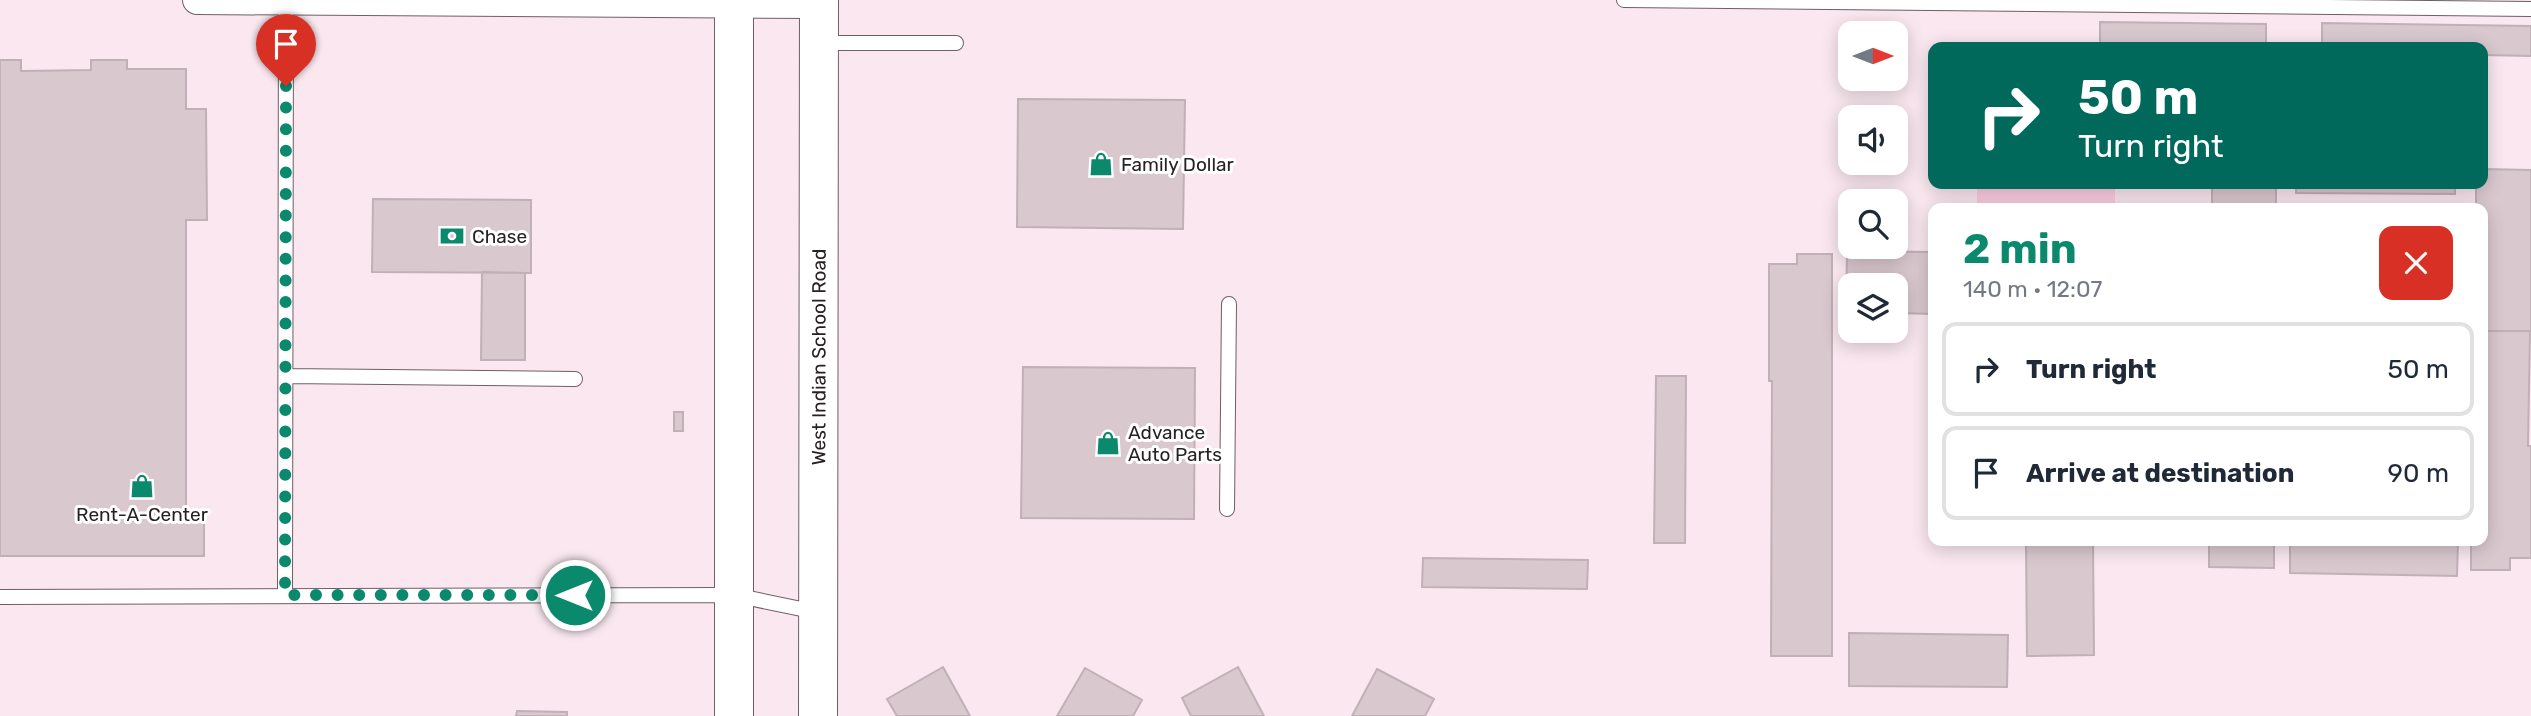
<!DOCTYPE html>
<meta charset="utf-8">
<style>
:root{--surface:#fff;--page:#f6f6f7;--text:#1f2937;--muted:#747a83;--line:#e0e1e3;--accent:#0b896d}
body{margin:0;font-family:Rubik,sans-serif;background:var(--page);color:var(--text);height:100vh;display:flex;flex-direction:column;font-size:26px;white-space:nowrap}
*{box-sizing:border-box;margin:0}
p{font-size:23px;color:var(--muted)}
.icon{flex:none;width:38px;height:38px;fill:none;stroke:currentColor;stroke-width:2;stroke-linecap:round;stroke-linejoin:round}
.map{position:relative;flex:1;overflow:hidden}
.details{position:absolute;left:1928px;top:203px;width:560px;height:343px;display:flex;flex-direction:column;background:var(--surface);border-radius:14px;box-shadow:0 4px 18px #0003}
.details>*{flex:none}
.banner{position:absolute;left:1928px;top:42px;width:560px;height:147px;border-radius:14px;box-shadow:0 4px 18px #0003;background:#00695c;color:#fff;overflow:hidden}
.needle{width:46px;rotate:90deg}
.buttons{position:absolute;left:1838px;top:21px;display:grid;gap:14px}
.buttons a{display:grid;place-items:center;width:70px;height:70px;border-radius:14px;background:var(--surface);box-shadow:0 4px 18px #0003;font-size:35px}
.pin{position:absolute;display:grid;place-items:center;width:60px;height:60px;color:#fff;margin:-72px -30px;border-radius:50% 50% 50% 0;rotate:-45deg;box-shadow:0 0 7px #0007}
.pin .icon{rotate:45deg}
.me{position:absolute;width:77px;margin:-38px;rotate:270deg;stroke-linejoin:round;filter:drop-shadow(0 0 5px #0008)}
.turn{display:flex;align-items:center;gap:24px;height:147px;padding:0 35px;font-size:32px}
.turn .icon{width:91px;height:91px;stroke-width:2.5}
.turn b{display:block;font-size:49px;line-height:60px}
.round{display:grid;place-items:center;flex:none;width:74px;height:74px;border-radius:14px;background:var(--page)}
.overview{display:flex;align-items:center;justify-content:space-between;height:119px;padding:0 35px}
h1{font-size:42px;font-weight:700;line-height:52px;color:var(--accent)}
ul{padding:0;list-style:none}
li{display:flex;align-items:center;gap:21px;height:94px;margin:0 14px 10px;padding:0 21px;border:4px solid var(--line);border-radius:14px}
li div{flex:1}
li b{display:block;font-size:26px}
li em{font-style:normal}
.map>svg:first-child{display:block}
</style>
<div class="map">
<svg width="2531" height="716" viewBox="0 0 2531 716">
<rect width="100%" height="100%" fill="#fae7ef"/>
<path fill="#fbcce0" d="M1977 184H2115V208H1977Z"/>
<path fill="#dac8cf" stroke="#c2b0b7" stroke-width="2" d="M2100 22 2266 24V47H2100Z
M2322 23 2531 26V56L2483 55V47H2322Z
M0 60H21V71L91 70V60H127V69H186V109H206L207 220H186V511H204V556H0Z
M1018 99 1185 100 1183 229 1017 227Z
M2483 169 2531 170V331H2483V208H2476V184H2483Z
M2212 184H2276V208H2212Z
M2296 184H2455V194L2296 193Z
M373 199 531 200V273L372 272Z
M1847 251 1934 252V314L1895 313V285H1850V313H1846Z
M1797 254H1832V656H1771L1772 381H1769V264H1797Z
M482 272 525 273V360H481Z
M2483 331H2530L2528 446H2531V558H2510V570H2471V541H2483Z
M1023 367 1195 368 1194 519 1021 518Z
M1656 376H1686L1685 543H1654Z
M674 412H683V431H674Z
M2026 541H2093L2094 655 2027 656Z
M2209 541H2274V568L2209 567Z
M2290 541H2458L2457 576 2290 573Z
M1423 558 1588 560 1587 589 1422 587Z
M1849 633 2008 635 2007 687 1849 686Z
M943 667 970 716H897L887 699Z
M1238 667 1264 716H1191L1182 698Z
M1085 668 1142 700 1133 716H1057Z
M1377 669 1434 699 1425 716H1352Z
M517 711 567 712V716H516Z"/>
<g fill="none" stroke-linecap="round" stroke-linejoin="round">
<g stroke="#6f5f65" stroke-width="16">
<path id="service" d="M1624 0 2531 9
M821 43H956
M286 376 575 379
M1227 509 1229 304
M285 595 286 0
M0 597 734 595 816 612"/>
</g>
<g stroke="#6f5f65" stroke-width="30">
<path id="minor" d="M197 0 819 4"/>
</g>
<g stroke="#6f5f65" stroke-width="40">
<g id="secondary">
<path d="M734 716V0"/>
<path id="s1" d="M818 716 819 0"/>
</g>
</g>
<use href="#service" stroke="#fff" stroke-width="14"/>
<use href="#minor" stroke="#fff" stroke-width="28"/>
<use href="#secondary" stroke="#fff" stroke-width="38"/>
</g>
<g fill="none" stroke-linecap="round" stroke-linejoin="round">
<path stroke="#0b896d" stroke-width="12" stroke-dasharray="0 21.6" d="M286 86 285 595H575"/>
</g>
<defs>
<g id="shop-bare" transform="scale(1.89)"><path d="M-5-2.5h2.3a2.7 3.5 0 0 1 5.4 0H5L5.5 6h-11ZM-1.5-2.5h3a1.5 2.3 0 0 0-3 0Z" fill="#0b896d" stroke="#fff" stroke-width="2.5" paint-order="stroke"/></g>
<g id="bank-bare" transform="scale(1.89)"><path d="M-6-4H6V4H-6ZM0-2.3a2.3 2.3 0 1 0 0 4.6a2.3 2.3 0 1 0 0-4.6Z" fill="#0b896d" stroke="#fff" stroke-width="2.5" paint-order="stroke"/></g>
</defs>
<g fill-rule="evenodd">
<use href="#shop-bare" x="1101" y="164"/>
<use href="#bank-bare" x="452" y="236"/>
<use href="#shop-bare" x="1108" y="443"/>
<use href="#shop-bare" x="142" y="486"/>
</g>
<g text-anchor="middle" stroke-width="6" stroke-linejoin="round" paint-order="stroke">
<g font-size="19" fill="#272123" stroke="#fff" text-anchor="start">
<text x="1121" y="171">Family Dollar</text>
<text x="472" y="243">Chase</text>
<text x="1128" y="439">Advance<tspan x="1128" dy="22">Auto Parts</tspan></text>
<text x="142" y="521" text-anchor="middle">Rent-A-Center</text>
</g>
<g font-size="19" fill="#272123" stroke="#fff">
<text dy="7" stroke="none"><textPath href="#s1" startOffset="359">West Indian School Road</textPath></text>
</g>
</g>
</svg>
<div class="buttons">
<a><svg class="needle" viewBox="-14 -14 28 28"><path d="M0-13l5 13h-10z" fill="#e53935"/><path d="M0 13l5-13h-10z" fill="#747a83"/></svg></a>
<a><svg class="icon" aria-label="sound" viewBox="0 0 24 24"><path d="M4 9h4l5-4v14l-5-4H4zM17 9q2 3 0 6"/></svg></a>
<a><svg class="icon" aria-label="search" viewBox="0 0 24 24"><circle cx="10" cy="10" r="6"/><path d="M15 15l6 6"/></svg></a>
<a><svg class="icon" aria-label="layers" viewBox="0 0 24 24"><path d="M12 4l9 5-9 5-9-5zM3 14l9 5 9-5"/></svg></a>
</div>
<div class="pin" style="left:286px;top:86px;background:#d93025"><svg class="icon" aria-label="arrive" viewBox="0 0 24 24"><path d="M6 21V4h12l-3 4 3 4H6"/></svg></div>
<svg class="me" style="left:575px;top:595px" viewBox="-20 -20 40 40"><circle r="17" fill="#0b896d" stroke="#fff" stroke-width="3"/><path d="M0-11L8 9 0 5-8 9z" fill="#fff"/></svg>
<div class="banner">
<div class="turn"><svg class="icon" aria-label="right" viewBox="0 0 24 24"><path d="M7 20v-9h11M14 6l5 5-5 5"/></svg><div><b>50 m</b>Turn right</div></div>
</div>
<section class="details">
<div class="overview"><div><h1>2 min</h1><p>140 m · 12:07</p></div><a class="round" style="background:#d93025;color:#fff"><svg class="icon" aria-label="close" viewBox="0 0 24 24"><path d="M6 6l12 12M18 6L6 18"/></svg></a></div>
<ul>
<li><svg class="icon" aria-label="right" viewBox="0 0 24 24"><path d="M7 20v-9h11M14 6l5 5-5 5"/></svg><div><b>Turn right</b></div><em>50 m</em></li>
<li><svg class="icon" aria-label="arrive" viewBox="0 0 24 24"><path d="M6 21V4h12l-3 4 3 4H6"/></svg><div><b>Arrive at destination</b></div><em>90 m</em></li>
</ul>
</section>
</div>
